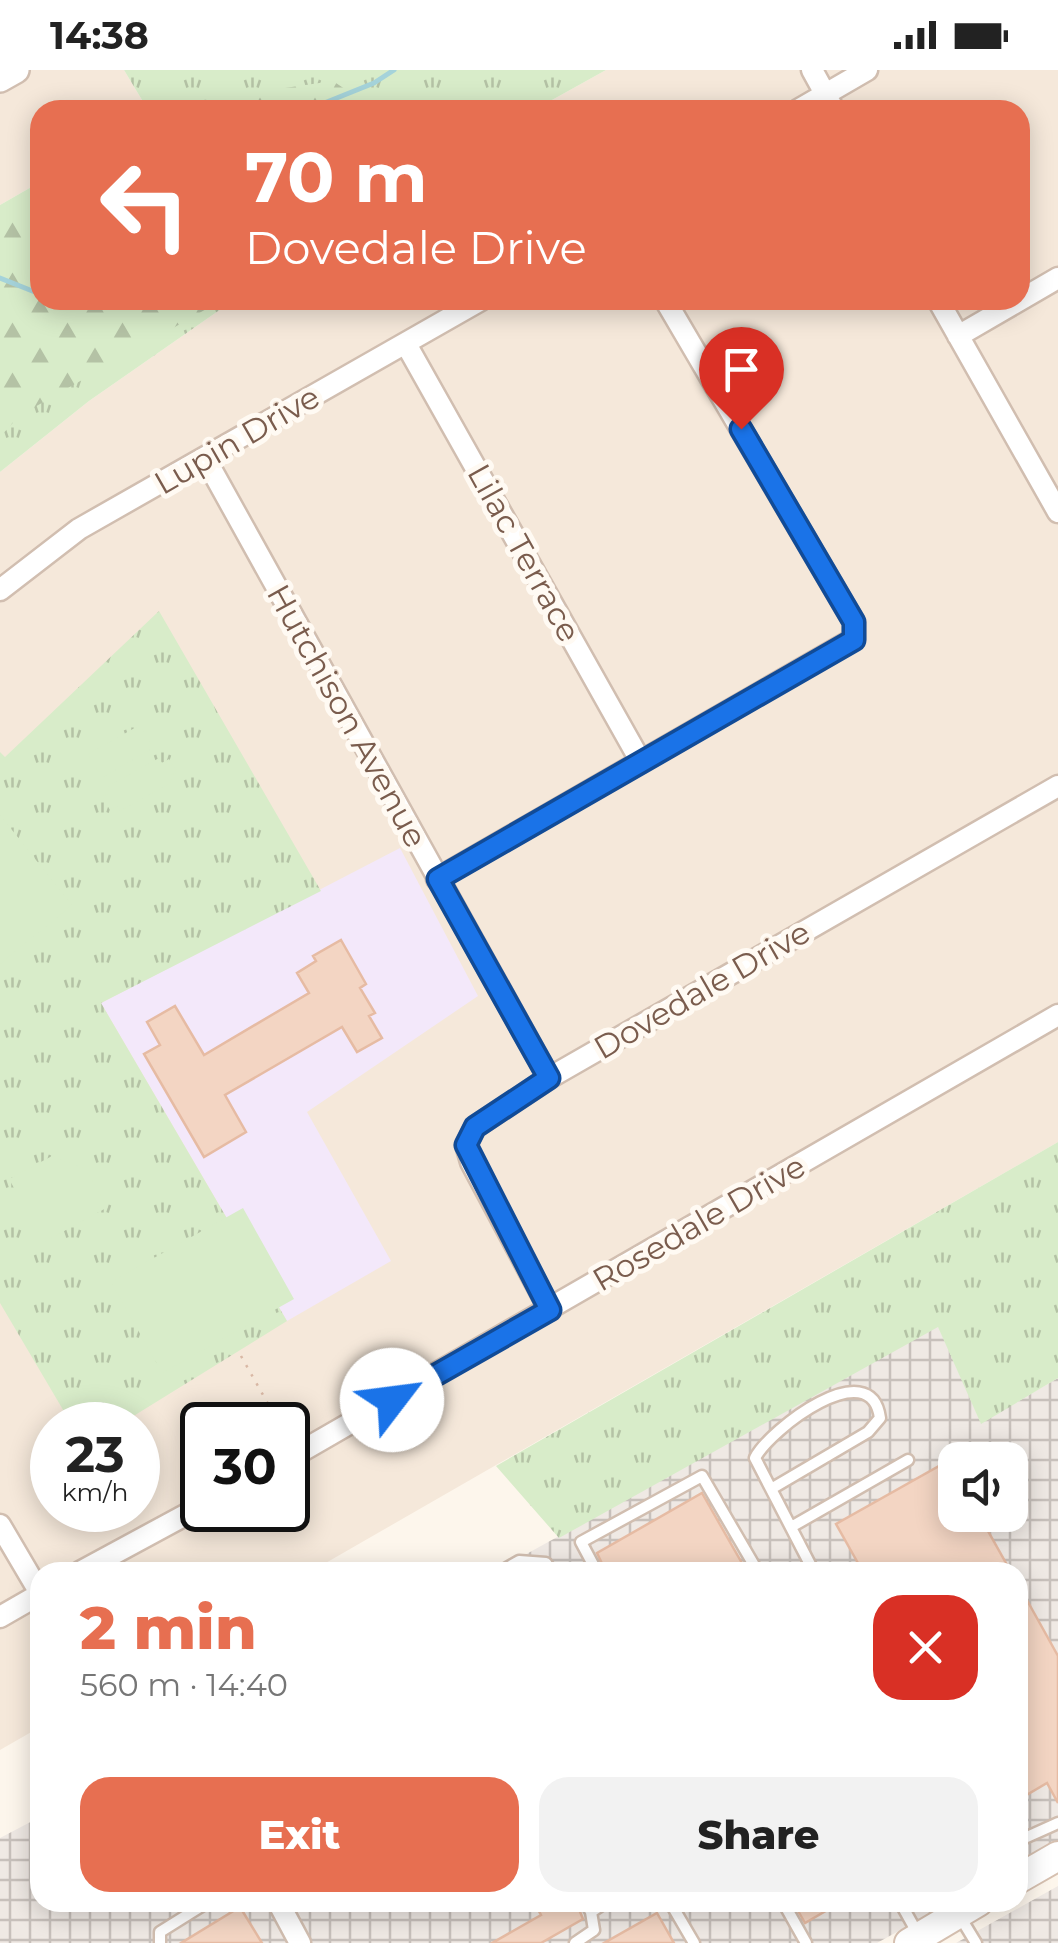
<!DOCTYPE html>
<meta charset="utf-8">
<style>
:root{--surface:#fff;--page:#f2f2f2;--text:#222;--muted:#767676;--accent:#e76f51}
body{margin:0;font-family:Montserrat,sans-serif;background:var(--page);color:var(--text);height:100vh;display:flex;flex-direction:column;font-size:38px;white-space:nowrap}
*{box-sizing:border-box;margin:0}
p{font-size:32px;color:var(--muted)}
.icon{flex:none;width:55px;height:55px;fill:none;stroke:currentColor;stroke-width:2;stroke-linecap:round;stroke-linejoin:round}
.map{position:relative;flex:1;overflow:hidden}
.details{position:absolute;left:30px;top:1492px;width:998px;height:350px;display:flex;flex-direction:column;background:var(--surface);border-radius:30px;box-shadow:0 5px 25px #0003}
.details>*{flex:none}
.banner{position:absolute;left:30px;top:30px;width:1000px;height:210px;border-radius:30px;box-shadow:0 5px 25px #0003;background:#e76f51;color:#fff;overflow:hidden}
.fabs{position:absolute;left:938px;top:1372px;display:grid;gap:20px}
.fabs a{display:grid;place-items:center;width:90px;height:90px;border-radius:20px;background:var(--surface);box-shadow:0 5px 25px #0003;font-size:50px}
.speed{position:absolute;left:30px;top:1332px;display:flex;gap:20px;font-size:50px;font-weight:700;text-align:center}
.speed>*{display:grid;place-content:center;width:130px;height:130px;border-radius:50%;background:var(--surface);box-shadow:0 5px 25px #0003;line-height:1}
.speed small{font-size:25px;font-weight:400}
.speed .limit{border:5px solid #111;border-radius:15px;background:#fff;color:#111}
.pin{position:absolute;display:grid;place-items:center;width:85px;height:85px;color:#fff;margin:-102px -42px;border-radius:50% 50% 50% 0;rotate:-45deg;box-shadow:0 0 10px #0007}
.pin .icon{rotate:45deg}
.me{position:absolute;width:110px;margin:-55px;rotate:60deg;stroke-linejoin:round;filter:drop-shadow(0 0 8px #0008)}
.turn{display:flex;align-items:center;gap:35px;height:210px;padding:0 50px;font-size:45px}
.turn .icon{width:130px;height:130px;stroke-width:2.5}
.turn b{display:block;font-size:70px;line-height:85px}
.round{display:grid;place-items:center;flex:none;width:105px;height:105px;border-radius:30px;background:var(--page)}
.overview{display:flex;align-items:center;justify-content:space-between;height:170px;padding:0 50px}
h1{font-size:60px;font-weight:800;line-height:75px;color:var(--accent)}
.primary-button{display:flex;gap:20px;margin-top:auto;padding:20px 50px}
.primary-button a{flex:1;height:115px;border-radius:30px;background:var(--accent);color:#fff;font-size:40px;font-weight:800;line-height:115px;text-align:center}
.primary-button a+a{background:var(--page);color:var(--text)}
.status{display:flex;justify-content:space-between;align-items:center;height:70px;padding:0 50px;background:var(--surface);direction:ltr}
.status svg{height:28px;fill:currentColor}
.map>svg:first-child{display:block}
</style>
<div class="status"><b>14:38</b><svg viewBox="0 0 49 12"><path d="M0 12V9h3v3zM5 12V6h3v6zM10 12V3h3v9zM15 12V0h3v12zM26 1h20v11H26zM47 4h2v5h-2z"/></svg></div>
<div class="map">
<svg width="1058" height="1873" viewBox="0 0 1058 1873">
<defs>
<pattern id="industrial-grid" width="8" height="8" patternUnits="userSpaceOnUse" patternTransform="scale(2.5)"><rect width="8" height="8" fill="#efe9e4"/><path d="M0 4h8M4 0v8" fill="none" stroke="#c7c0bb"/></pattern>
<pattern id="grass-tufts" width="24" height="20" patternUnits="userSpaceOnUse" patternTransform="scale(2.5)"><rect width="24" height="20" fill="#d8ecc9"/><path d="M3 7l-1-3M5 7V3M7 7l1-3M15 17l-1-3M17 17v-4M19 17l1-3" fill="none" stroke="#b4c2a5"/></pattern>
<pattern id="forest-firs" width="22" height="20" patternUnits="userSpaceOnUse" patternTransform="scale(2.5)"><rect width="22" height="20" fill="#d8ecc9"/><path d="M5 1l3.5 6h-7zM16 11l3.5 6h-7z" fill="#b4c2a5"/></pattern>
</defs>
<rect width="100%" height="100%" fill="#fdf6ec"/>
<path fill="#f5e8da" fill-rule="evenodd" d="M0 0H124L148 40H40V112L0 135Z
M606 0H1058V1072L310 1502H40V1657L0 1680V402L89 331 234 230H1020V40H534ZM52 1355H138V1440H52ZM202 1355H288V1440H202Z"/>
<path fill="url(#industrial-grid)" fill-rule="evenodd" d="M938 1256 981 1353 1058 1308V1771L1018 1794V1502H494ZM955 1390H1010V1445H955Z
M40 1747V1832L949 1833 877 1873H0V1768Z
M1058 1816V1873H956Z"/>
<path fill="#f3e8fa" d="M400 778 478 926 307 1042 391 1191 287 1251 101 933Z"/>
<path fill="url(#grass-tufts)" d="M124 0H606L534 40H148Z
M40 112V230H234L89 331 0 402V135Z
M159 541 321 821 101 933 287 1251 119 1355H72L0 1233V682L5 687Z
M1058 1072V1308L981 1354 938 1257 559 1468 496 1396Z"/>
<path fill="url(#forest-firs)" d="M333 11 376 40H176L190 32Z
M40 126V230H222L19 346 0 367V156Z"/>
<path fill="#d8ecc9" d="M140 655 153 678 102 708 88 684Z
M159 688 162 693 169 689 177 702 170 706 172 712 120 741 117 736 110 740 102 727 109 723 107 717Z
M0 745 72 835 0 894Z
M52 1086 85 1099 108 1137 44 1172 9 1109Z
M243 1138 294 1229 162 1303 111 1212Z"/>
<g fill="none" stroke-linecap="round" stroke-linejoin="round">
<path stroke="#a5d3da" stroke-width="5" d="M307 40 374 13 394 0
M0 208 40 224"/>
</g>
<path fill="#f3d5c3" stroke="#e6bba3" stroke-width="2.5" d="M341 870 366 914 360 918 375 943 369 946 382 968 357 982 342 957 225 1025 246 1062 204 1087 144 984 160 975 147 952 175 936 204 985 309 923 297 903 316 891 313 886Z
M948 1391 955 1403V1445H979L1011 1502H863L836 1454Z
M702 1423 747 1502H606L597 1483Z
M1018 1514 1058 1586V1733L1047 1713 1018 1730Z
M534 1832H576L583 1849 541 1873H492L541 1845Z
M793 1832H841L805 1853Z
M240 1837 262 1873H181Z
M657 1843 674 1873H604Z"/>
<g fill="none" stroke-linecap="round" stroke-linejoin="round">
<g stroke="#d1beb0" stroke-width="15">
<path id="service" d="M771 1419 868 1362 880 1348C871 1282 770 1359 755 1388 775 1426 794 1464 814 1502
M791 1457 908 1390
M500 1502 519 1491 546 1493 552 1502
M597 1502 581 1472 702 1406 758 1502
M1018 1771 1058 1753
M585 1832 591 1842 606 1832
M670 1832 694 1873
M783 1832 806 1873
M900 1832 919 1866
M959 1845 976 1873
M160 1873V1862L208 1832
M575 1873 594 1860 591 1842"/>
</g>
<g stroke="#d1beb0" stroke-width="25">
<path id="minor" d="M812 0 834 40
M798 40 867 0
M938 230 1058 442
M958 266 1058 208
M406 274 641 692
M205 388 549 1008
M0 520 79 459 481 230
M437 809 854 569V552L665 230
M550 1240 471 1092 466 1075 475 1057 549 1008 1058 716
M288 1389 1058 945
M0 1455 40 1523
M80 1502 202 1436
M0 1547 40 1524
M278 1832 300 1873"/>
</g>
<g stroke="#d1beb0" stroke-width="30">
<path id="tertiary" d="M0 9 16 0"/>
</g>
<g stroke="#d6c0b0" stroke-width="32">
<path id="secondary" d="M1018 1809 1058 1786
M909 1873 978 1832"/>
</g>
<path stroke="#d9b8a5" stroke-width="2.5" stroke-dasharray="2.5 8" stroke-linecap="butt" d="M241 1286 280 1355"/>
<use href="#service" stroke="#fff" stroke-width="10"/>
<use href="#minor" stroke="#fff" stroke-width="20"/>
<use href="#tertiary" stroke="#fff" stroke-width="25"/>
<use href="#secondary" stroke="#fff" stroke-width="28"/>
</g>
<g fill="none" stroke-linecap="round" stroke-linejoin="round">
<g stroke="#114b97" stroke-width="25">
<path id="route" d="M392 1330 550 1240 466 1075 475 1057 549 1008 438 809 854 570V552L741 359"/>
</g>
<use href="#route" stroke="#1a73e8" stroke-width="18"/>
</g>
<g text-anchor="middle" stroke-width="10" stroke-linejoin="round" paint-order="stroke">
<g font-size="32" fill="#7a5c4d" stroke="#fffaf3">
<text transform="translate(237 370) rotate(-30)" y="11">Lupin Drive</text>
<text transform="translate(524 483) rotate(61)" y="11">Lilac Terrace</text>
<text transform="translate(347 646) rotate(61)" y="11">Hutchison Avenue</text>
<text transform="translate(702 920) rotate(-30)" y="11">Dovedale Drive</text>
<text transform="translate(699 1153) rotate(-30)" y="11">Rosedale Drive</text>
</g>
</g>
</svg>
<div class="fabs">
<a><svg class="icon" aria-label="sound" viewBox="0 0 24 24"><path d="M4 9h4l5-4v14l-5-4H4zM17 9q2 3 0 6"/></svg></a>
</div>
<div class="speed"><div>23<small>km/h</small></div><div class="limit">30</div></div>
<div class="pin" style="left:741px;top:359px;background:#d93025"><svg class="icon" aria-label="arrive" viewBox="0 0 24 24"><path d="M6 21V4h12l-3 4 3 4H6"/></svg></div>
<svg class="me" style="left:392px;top:1330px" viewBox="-20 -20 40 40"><circle r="19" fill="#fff"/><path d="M0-13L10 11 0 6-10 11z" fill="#1a73e8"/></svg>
<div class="banner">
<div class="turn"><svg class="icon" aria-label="left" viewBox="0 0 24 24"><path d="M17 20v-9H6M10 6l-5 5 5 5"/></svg><div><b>70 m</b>Dovedale Drive</div></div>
</div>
<section class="details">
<div class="overview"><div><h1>2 min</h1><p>560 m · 14:40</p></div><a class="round" style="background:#d93025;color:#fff"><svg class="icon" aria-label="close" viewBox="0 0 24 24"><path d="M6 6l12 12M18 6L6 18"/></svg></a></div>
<div class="primary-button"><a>Exit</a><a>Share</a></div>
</section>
</div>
